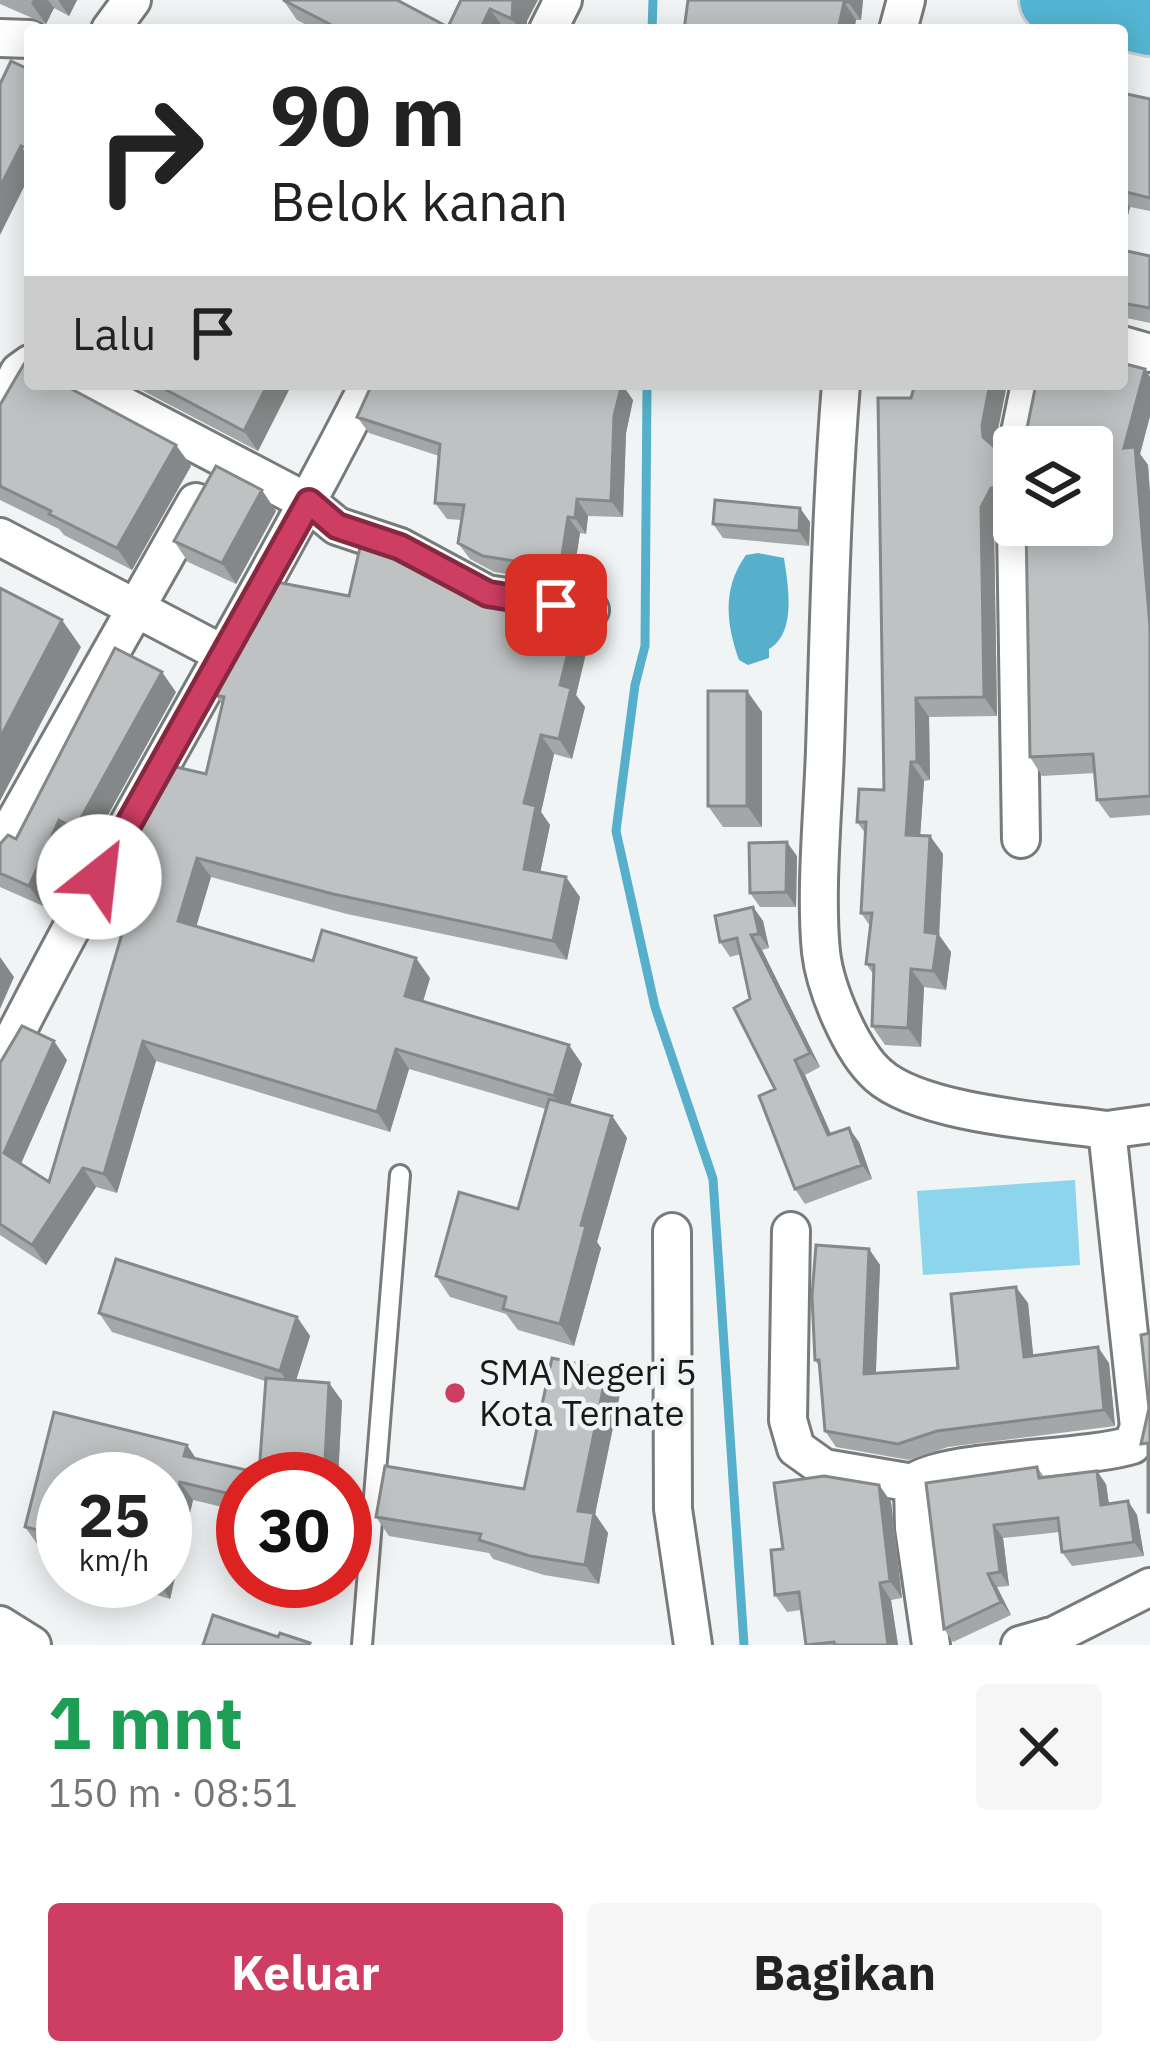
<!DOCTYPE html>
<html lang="id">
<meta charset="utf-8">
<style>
:root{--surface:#fff;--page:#f6f6f6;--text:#222;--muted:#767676;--accent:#ce3e62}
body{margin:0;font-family:"IBM Plex Sans",sans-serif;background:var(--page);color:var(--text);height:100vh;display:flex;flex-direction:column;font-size:45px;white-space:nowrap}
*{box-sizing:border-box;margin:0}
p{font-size:39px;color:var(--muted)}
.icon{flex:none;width:66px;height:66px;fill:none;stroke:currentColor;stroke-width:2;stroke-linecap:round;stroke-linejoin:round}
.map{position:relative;height:1645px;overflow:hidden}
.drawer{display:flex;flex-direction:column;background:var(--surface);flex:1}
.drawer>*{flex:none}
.top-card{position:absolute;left:24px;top:24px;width:1104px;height:366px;border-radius:12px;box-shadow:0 6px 30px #0003;background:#fff;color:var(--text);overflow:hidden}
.tools{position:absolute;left:993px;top:426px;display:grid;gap:24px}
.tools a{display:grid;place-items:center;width:120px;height:120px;border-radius:12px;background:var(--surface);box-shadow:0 6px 30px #0003;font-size:60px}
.speed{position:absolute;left:36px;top:1452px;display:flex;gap:24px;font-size:60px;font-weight:700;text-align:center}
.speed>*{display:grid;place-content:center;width:156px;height:156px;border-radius:50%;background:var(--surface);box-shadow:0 6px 30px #0003;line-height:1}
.speed small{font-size:30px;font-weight:400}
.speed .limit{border:18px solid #d22;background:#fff;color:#111}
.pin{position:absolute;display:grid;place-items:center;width:102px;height:102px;color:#fff;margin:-51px;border-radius:24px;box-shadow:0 6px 18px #0006}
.me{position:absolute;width:132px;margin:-66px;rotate:29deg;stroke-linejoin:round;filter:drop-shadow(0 0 9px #0008)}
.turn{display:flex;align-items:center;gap:42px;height:252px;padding:0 48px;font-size:54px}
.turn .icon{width:156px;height:156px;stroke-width:2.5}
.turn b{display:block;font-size:84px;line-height:102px}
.then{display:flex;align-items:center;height:114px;padding:0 48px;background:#0003;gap:24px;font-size:45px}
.round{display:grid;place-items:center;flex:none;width:126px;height:126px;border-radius:12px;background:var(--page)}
.head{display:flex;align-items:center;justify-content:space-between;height:204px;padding:0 48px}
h1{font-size:72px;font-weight:700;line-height:90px;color:#1e9e55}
.action{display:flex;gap:24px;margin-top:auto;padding:24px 48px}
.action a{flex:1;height:138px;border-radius:12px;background:var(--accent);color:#fff;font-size:48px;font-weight:700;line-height:138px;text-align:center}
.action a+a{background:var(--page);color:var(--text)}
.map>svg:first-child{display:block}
</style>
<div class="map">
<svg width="1150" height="1645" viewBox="0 0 1150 1645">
<rect width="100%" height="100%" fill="#f0f4f5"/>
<path fill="#8cd5ed" d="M1075 1180 1080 1265 923 1275 917 1191Z"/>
<path fill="#56b0cb" d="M758 553 784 558C788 585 797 633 769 649V658L748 665 739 660C726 624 722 588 746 555Z"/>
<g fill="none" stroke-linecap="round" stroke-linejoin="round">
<path stroke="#56b0cb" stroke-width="9" d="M652 30 653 0
M647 384 645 646 635 685 616 831 655 1007 713 1179 744 1645"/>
<g stroke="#787b7c" stroke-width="24">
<path id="lane" d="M362 1645 400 1175"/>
</g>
<g stroke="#787b7c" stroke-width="42">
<path id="street" d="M110 30 132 0
M548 30 563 0
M898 30 906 0
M0 38 30 39
M1122 345 1150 353
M82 384 309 503 337 526 400 547 487 594 590 610
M841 384C831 506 829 628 825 750 823 812 815 892 821 952 825 988 851 1051 878 1075 921 1114 1049 1122 1107 1130L1139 1427 1132 1445C1085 1460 939 1459 913 1483L914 1528 931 1645
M0 411 19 372 30 364
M1017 447 1030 384
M1016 525 1021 839
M0 537 223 654
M0 848 196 502
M0 1065C116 834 252 614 369 384
M1107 1130 1150 1124
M791 1231 788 1420 796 1448 824 1468 913 1483
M672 1232 673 1509 693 1645
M0 1625 32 1645
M1020 1645 1055 1635 1150 1587"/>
</g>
<g stroke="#d1d1d1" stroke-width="72">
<path id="highway" d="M1053 0 1150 22"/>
</g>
<use href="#lane" stroke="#fff" stroke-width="18"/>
<use href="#street" stroke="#fff" stroke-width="36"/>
<use href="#highway" stroke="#54b6d3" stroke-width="66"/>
</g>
<path fill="#a3a7a8" d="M0 0H77L69 16 54 8 46 24 0 4Z
M283 0 448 27 461 0 527 21V30H316L297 20Z
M688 0H863L861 20H856L854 30H684Z
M1122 93 1150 99V211L1130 207 1122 240Z
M1122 250 1150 256V323L1122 317Z
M1122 363 1145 369 1150 377V416L1140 454 1148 465 1150 494V815L1110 818 1097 800 1095 773 1042 776 1030 757 1026 525H1092V447H1014V506H1004L994 525 997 716 929 717 930 780 924 781 920 835 930 836 943 854 939 935 951 952 946 990 924 987 921 1047 885 1045 872 1026 874 975 866 964 870 926 861 913 865 833 857 822 859 789 884 790 878 398H911L915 384H1007L995 444 998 450 1020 444 1026 433 1036 384H1122Z
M130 384H292L258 451Z
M633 400 626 433 623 517 588 516 586 534 580 533 572 584 494 572 470 559 458 543 462 520 447 519 435 503 439 456 369 433 357 417Z
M0 405 176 445 191 466 132 570 64 535 59 529 0 500Z
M276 511 236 584 188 562 174 541Z
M810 522 809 546 723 538 713 524Z
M349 596 469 597 591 632 576 695 585 707 572 759 554 754 541 812 550 825 540 872 580 897 567 960 347 914 211 877 196 926 313 961 430 978 423 1001 582 1064 570 1105 612 1116 627 1138 597 1242 601 1248 574 1346 518 1330 506 1314 450 1297 436 1276 518 1209 546 1109 409 1069 390 1132 156 1061 117 1193 96 1187 46 1265 0 1235V1063L67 1060 21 1164 49 1182 121 938 98 926 85 907 136 848 206 774 222 704 215 695 232 658Z
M747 691 762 712V827H723L708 806Z
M176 692 89 849 72 840 43 906 0 887V844L16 839Z
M797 856 796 907H760L750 893Z
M753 907 763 921 769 948 762 950 820 1067 805 1075 831 1134 859 1142 872 1179 805 1204 795 1189 775 1089 750 999 741 954 730 957 720 942Z
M869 1249 880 1265 876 1373 958 1368 1028 1303 1033 1355 1109 1363 1115 1426 948 1447 909 1460 836 1447 825 1431 819 1366 815 1360Z
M116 1259 297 1317 310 1336 296 1380 329 1383 342 1401 338 1479H243V1512L193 1500 170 1599 111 1581H165V1479H63V1552L38 1545 25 1527 54 1412 187 1445 196 1459 259 1473 265 1381 112 1332 99 1313Z
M607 1370 621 1389 595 1514 608 1533 599 1584 544 1575 493 1559 489 1553 389 1536 376 1517 524 1489Z
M1037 1467 1045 1478 1106 1484 1109 1504 1128 1501 1137 1515 1144 1556 1072 1566 1062 1552 1060 1532 1003 1538 1009 1586 997 1587 1011 1615 953 1642 944 1629 926 1483Z
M879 1485 891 1502 902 1598 891 1600 898 1645H806L801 1610 787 1612 775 1595 783 1549Z"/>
<path fill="#858888" d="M33 0H48L54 8 46 24 31 3Z
M58 0H77L69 16Z
M513 0H538L527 21V30H520L512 19Z
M848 0H863L861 20 848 2Z
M844 2 856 20 854 30H838Z
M490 9 505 30H480Z
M21 146 30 159V175L0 235V187Z
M1122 195 1130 207 1122 240Z
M1145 369 1150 377V416L1140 454 1148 465 1150 494V628L1124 448Z
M268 384H292L258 451 244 431Z
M622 384 633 400 626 433 623 517 611 501 614 416Z
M990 384H1007L995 444 996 455 983 437 982 425Z
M176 445 191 466 132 570 117 548Z
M991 488 1004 506 994 525 997 716 984 697 981 507Z
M262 490 276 511 236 584 222 563Z
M577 499 588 516 586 534 575 518Z
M800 508 810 522 809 546 799 531Z
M568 517 580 533 572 584 560 568Z
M578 613 591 632 576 695 585 707 572 759 559 739 560 685Z
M62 620 81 647 0 801V738Z
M162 672 176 692 89 849 75 829Z
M747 691 762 712V827L747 806Z
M916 698 929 717 930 780 917 762Z
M541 735 554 754 541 812 550 825 537 888 524 869V803Z
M911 762 924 781 919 853 906 835Z
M59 820 72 840 43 906 29 886Z
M930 836 943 854 939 935 951 952 946 990 933 971 925 932Z
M787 842 797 856 796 907 786 892Z
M197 858 211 877 192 941 178 921Z
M566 877 580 897 567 960 553 941Z
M753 907 763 921 769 948 759 934Z
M751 935 762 950 820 1067 810 1053Z
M0 957 14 977 0 1009Z
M416 958 430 978 419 1015 405 996Z
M911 969 924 987 921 1047 908 1028Z
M54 1041 67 1060 17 1172 4 1153Z
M143 1041 156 1061 117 1193 104 1174Z
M569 1045 582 1064 567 1115 554 1096Z
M396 1049 409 1069 390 1132 377 1112Z
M795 1060 805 1075 838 1150 828 1135Z
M612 1116 627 1138 597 1242 601 1248 574 1346 560 1324 581 1225Z
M849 1128 859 1142 872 1179 862 1165Z
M83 1168 96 1187 46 1265 32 1245Z
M869 1249 880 1265 875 1390 864 1374Z
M1016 1287 1028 1303 1035 1373 1024 1357Z
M297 1317 310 1336 293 1390 280 1371Z
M1098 1347 1109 1363 1115 1426 1104 1410Z
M607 1370 621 1389 595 1514 608 1533 599 1584 585 1565 578 1511Z
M329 1383 342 1401 338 1479H324Z
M187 1445 199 1463 184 1456Z
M1097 1471 1106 1484 1111 1519 1101 1505Z
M180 1482 193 1500 170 1599 157 1581H165V1545Z
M879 1485 891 1502 902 1598 890 1581Z
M1128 1501 1137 1515 1144 1556 1134 1542Z
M994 1525 1003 1538 1009 1586 1000 1572Z
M988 1574 997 1587 1011 1615 1001 1602Z
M880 1583 891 1600 898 1645H888Z"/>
<path fill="#bec2c3" stroke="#858888" stroke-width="3" d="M283 0H397L448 27 461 0H513L512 19 490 9 480 30H341Z
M688 0H848V2H844L838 30H684Z
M11 61 30 70V150L21 146 0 187V84Z
M1122 93 1150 99V198L1122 191Z
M1122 250 1150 256V308L1122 303Z
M1122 363 1145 369 1124 448 1135 447 1150 627V796L1097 800 1093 754 1030 757 1026 525H1092V447H1014V487L991 488 981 507 984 697 916 698 917 762H911L906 835 930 836 925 932 938 934 933 971 911 969 908 1028 872 1026 874 965 866 964 872 913H861L866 822H857L859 789 884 790 878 398H911L915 384H990L982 425 983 437 998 450 1020 444 1026 433 1036 384H1122Z
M24 364 30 367V384H62L176 445 117 548 49 514 51 511 0 486V405Z
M155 384H268L244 431Z
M372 384H622L614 416 611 501 577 499 575 518 568 517 560 568 483 556 458 543 464 505 435 503 440 444 357 417Z
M216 466 262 490 222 563 174 541Z
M715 500 800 508 799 531 713 524Z
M361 543 469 597 578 613 560 685 571 688 559 739 541 735 524 803 536 806 524 869 566 877 553 941 333 894 197 858 178 921 313 961 322 930 416 958 405 996 569 1045 554 1096 396 1049 377 1112 143 1041 104 1174 83 1168 32 1245 0 1224V1063L22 1026 54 1041 4 1153 49 1182 124 927 85 907 121 840 136 848 151 785 163 764 206 774 224 697 215 695 228 657 232 658 271 581 349 596Z
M0 588 62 620 0 738Z
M115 648 162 672 75 829 59 820 29 886 0 873V844L8 835 16 839Z
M708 691H747V806H708Z
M787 842 786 892 750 893 749 843Z
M753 907 759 934 751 935 810 1053 795 1060 828 1135 849 1128 862 1165 795 1189 759 1096 775 1089 734 1008 750 999 737 938 720 942 715 916Z
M549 1099 612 1116 581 1225 586 1226 560 1324 503 1309 506 1297 436 1276 459 1192 518 1209Z
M816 1245 869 1249 864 1374 958 1368 951 1294 1016 1287 1024 1357 1098 1347 1104 1410 937 1431 898 1444 825 1431 819 1360H815L812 1296Z
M116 1259 297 1317 280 1371 99 1313Z
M1150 1333V1512H1148V1443L1141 1444 1149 1408 1141 1335Z
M552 1358 607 1370 578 1511 594 1513 585 1565 530 1556 479 1540 481 1534 376 1517 385 1466 524 1489Z
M266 1378 329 1383 324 1479H243V1497L180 1482 165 1545V1479H63V1536L25 1527 54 1412 187 1445 184 1456 259 1473Z
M1037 1467 1039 1478 1097 1471 1101 1505 1128 1501 1134 1542 1062 1552 1058 1518 994 1525 1000 1572 988 1574 1001 1602 944 1629 926 1483Z
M824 1476 879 1485 890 1581 880 1583 888 1645H835L834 1642 806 1645 799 1592 775 1595 771 1550 783 1549 774 1483Z
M213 1615 278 1637 280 1633 310 1643 309 1645H203Z"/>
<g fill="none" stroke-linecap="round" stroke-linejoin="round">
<g stroke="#862840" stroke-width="30">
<path id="route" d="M99 877 309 502 337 526 400 547 488 594 556 605"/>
</g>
<use href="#route" stroke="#ce3e62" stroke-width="21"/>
</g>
<circle fill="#ce3e62" stroke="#f0f4f5" stroke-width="4.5" cx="455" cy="1393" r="12"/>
<g text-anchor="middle" stroke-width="9" stroke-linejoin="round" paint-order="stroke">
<g font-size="36" fill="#181a1a" stroke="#f0f4f5" text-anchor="start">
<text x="479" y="1385">SMA Negeri 5<tspan x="479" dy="41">Kota Ternate</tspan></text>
</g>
</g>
</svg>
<div class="tools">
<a><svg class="icon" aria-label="layers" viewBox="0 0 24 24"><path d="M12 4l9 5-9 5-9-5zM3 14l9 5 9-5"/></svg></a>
</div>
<div class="speed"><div>25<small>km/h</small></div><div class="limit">30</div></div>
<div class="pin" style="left:556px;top:605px;background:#d93025"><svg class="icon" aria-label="arrive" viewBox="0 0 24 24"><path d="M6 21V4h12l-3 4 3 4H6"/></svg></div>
<svg class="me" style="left:99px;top:877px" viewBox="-20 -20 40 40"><circle r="19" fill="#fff"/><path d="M0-13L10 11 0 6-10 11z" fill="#ce3e62"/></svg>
<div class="top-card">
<div class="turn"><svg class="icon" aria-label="right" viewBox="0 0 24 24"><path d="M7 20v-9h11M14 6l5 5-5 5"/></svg><div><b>90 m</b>Belok kanan</div></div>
<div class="then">Lalu<svg class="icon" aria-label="arrive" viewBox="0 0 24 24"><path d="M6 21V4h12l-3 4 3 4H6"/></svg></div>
</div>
</div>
<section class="drawer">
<div class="head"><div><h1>1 mnt</h1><p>150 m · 08:51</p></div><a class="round"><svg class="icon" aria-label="close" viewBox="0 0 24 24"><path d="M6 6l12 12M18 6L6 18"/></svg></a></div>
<div class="action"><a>Keluar</a><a>Bagikan</a></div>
</section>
